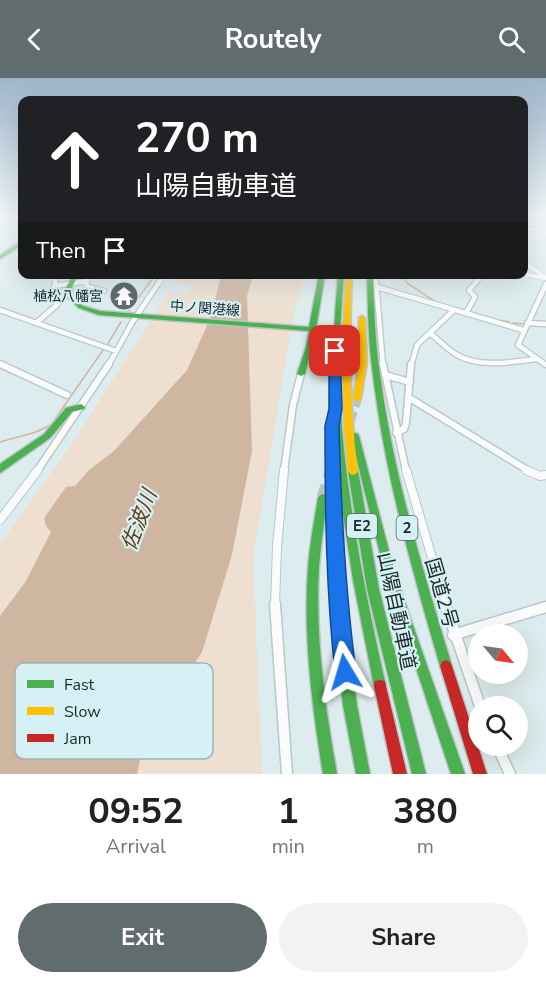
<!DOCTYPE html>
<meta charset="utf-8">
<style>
:root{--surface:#fff;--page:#f2f2f2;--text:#222;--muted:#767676;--accent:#606c6d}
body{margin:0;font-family:"Nunito Sans","Noto Sans JP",sans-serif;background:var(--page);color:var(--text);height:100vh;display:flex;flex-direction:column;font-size:22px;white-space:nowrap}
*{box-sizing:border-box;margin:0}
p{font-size:20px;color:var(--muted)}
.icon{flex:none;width:33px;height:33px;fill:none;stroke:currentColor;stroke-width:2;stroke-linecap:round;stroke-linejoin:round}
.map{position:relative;height:696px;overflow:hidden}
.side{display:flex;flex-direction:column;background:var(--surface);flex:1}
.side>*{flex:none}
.hud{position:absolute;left:18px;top:18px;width:510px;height:183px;border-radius:12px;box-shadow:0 6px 24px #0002;background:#202124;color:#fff;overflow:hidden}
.needle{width:39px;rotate:119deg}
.tools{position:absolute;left:468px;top:546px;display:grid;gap:12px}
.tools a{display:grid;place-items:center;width:60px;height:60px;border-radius:50%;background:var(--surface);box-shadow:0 6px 24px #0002;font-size:30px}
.pin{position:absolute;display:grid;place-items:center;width:51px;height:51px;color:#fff;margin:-26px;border-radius:12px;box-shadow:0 3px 9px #0006}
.me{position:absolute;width:66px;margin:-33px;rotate:353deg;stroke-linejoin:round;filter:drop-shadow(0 0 4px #0008)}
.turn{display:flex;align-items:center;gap:21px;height:126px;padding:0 18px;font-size:27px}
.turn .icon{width:78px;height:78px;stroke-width:2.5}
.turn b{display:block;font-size:42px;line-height:51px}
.then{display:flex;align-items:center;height:57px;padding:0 18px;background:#0003;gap:12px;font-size:22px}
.eta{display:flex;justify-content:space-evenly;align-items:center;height:102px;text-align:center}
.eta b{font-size:36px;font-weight:700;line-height:42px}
.action{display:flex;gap:12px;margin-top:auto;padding:12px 18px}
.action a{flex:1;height:69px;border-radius:36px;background:var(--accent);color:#fff;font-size:24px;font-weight:700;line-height:69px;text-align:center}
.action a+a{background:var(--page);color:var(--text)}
header{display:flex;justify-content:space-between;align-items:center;height:78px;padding:0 18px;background:var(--accent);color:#fff;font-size:27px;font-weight:700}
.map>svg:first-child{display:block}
</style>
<header><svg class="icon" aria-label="back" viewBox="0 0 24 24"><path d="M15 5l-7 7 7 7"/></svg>Routely<svg class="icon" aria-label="search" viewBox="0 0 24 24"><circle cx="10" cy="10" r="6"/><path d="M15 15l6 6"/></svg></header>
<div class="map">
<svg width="546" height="696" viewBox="0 0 546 696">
<rect width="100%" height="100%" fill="#ddecee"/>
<path fill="#eedfd0" d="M178 197H221L211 239 187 292 114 373 89 392 75 408 26 503 0 538V466L76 360 169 214 186 216 191 208 173 205Z
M253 197H304L293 238 253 481 262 696H137L143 668 202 574 232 477 252 373 247 218Z"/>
<path fill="#cfb6a0" d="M221 197H253L247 218 252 373 232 477 202 574 143 668 137 696H0V538L26 503 51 454 46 448 44 440 66 409 75 408 89 392 114 373 187 292 211 239Z"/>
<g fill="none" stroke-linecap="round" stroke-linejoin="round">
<path stroke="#cfb6a0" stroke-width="1.5" d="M403 196 407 205 436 224
M128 234 156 196
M470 234 495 241
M498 242 509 244
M513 245 523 246
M107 267 121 244
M0 364 36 354 51 347 103 272"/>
<path stroke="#b6c5c6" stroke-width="10" stroke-dasharray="10 5" stroke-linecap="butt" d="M340 371 357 321"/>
<path stroke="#b6c5c6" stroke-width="13" stroke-dasharray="13 7" stroke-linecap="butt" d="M323 420 332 392"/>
<g stroke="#bbc7c8" stroke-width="5">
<path id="street-far4" d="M524 150 546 154
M524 184 546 200
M50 196 55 198V204
M376 196V204
M524 196 544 200
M82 204 98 196
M160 204 164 196
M476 204 483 196"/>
</g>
<g stroke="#bbc7c8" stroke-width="7">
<path id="street-far3" d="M376 203 383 288
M85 204 88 209 104 213
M546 206 518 267 546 287
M55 208 87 203
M377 209 523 252
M0 232 116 273
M466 235 475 219 469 212 477 203
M36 245 57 227 50 213 55 208V203
M527 245 546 246
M431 256C440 263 447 271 457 277 479 290 513 284 537 281
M0 286 4 288
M108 288 133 243 160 203
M411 288 417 267 454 232"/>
</g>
<g stroke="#bbc7c8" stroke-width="9">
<path id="street-far2" d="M0 286 67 317
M383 286 406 393
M385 297 410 304
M408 319 529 393
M396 355 404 351 406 345 411 286
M37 393 109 286
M284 393 293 327 301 296"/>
</g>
<g stroke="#bbc7c8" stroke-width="10">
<path id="street-far1" d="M406 392 446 527
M526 392 540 398 546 397
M0 442 38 392
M275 527 277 469 284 392"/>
</g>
<g stroke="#bbc7c8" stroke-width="13">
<path id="street" d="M275 526 287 696
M445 526 480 628
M453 557 546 529
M497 668 510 696"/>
</g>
<g stroke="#bbc7c8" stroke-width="3">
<path id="fast" d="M20 164H22V167L0 181V177Z
M74 196H79L72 209V218L83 228 100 233 309 249 319 196H325L316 251 305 296 301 298 297 296 306 269 309 253 99 237 79 230 66 218V209Z
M338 196H344C341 239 337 282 340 324 346 420 365 515 386 608L385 613 380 614 375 613 374 608 353 502 338 403 343 522 357 627 370 696H356L343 627 331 522 329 377 330 375 336 374C330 315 333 256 338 196Z
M367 196H373C374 230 375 263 380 296 393 396 423 492 452 588L450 592 446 594 442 592 440 588C412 492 385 396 373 297 368 264 368 230 367 196Z
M81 326 85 329 84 331 72 334 50 360 0 395V386L44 356 66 330Z
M355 355 358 356 359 358 395 496 465 696H451L385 496 351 358 352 356Z
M353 389 356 390 358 393 379 511 426 696H412L367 511 348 393 350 390Z
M323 416 326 417 328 420C324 443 321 466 319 489 315 558 325 628 337 696H323C312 628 303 558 308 489 310 466 314 443 318 420L320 417Z"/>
</g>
<g stroke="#bbc7c8" stroke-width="3">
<path id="slow" d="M346 196H352C349 262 349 327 358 393L356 396 353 397 350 396 348 393C341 327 342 262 346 196Z
M362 238 365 240 367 284 361 321 357 324 353 321 359 284V240Z"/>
</g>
<g stroke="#bbc7c8" stroke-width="3">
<path id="jam" d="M446 582 450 584 452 588 487 696H473L440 588 442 584Z
M380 602 385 603 386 608 407 696H393L374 608 375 603Z"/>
</g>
<use href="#street-far4" stroke="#fafcfc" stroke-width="4"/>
<use href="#street-far3" stroke="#fafcfc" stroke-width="4.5"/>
<use href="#street-far2" stroke="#fafcfc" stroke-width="6"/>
<use href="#street-far1" stroke="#fafcfc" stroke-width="8"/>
<use href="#street" stroke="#fafcfc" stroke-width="10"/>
<use href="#fast" fill="#4caf50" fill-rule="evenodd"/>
<use href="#slow" fill="#ffc107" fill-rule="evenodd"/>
<use href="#jam" fill="#c62828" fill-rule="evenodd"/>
</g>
<linearGradient id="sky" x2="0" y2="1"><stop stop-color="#9eb5cb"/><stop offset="0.59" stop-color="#f0f6f7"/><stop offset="1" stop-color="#f0f6f7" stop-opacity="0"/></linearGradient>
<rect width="546" height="235" fill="url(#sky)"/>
<path fill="#1a73e8" stroke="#114b97" stroke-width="1.5" d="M335 270 340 273 342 331 339 348C341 430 345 512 356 594L353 601 345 604 338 601 335 594C326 511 325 430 325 348L329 331V273Z"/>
<defs>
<g id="temple-disc" transform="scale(1.5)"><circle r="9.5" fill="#606c6d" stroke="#d6f1f5"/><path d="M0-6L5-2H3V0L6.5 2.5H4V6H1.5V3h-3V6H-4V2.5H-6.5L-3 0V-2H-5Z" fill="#fff"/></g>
</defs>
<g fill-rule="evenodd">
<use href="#temple-disc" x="124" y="218"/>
</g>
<g text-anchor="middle" stroke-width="4.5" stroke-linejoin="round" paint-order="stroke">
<g font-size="14" fill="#1c2728" stroke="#d6f1f5" text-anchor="end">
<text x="103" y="223">植松八幡宮</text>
</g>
<g font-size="14" fill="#1c2728" stroke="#d6f1f5">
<text transform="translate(205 230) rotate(4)" y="5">中ノ関港線</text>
</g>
<g fill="#d6f1f5" stroke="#546466" stroke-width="1.5">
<rect x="347" y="436" width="30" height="24" rx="4.5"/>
<rect x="396.5" y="438" width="21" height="24" rx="4.5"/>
</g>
<g font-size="15" font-weight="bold" fill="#1c2728">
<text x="362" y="453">E2</text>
<text x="407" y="455">2</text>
</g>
<g font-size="20" fill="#1c2728" stroke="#d6f1f5">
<text transform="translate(442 515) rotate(74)" y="7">国道2号</text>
<text transform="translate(397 533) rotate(78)" y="7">山陽自動車道</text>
</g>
<g font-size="21" font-style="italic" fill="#653c16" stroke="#d6f1f5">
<text transform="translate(139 442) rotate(-69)" y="7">佐波川</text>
</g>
</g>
<rect x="15" y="585" width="198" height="96" rx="9" fill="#d6f1f5" stroke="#9eb4b8" stroke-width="1.5"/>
<rect x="27" y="602" width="27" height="8" fill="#4caf50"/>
<rect x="27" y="629" width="27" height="8" fill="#ffc107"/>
<rect x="27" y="656" width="27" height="8" fill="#c62828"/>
<g font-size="16" fill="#1c2728">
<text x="64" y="612">Fast</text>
<text x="64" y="639">Slow</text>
<text x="64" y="666">Jam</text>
</g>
</svg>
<div class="tools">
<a><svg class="needle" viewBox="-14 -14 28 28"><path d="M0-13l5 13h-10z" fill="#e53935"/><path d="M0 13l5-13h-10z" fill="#767676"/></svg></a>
<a><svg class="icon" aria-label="search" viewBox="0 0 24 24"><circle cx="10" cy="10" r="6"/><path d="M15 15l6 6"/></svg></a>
</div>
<div class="pin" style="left:335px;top:273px;background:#d93025"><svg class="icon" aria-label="arrive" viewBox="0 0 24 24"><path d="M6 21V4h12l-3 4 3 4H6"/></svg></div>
<svg class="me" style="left:345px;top:594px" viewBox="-20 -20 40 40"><path d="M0-17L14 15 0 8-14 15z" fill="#1a73e8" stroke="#fff" stroke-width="4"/></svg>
<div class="hud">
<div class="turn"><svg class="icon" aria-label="ahead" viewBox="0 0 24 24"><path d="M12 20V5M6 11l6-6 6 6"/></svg><div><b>270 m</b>山陽自動車道</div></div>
<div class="then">Then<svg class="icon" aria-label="arrive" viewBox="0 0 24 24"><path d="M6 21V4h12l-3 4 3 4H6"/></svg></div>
</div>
</div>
<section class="side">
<div class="eta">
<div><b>09:52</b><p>Arrival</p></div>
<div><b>1</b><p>min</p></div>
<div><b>380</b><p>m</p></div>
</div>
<div class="action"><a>Exit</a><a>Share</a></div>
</section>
